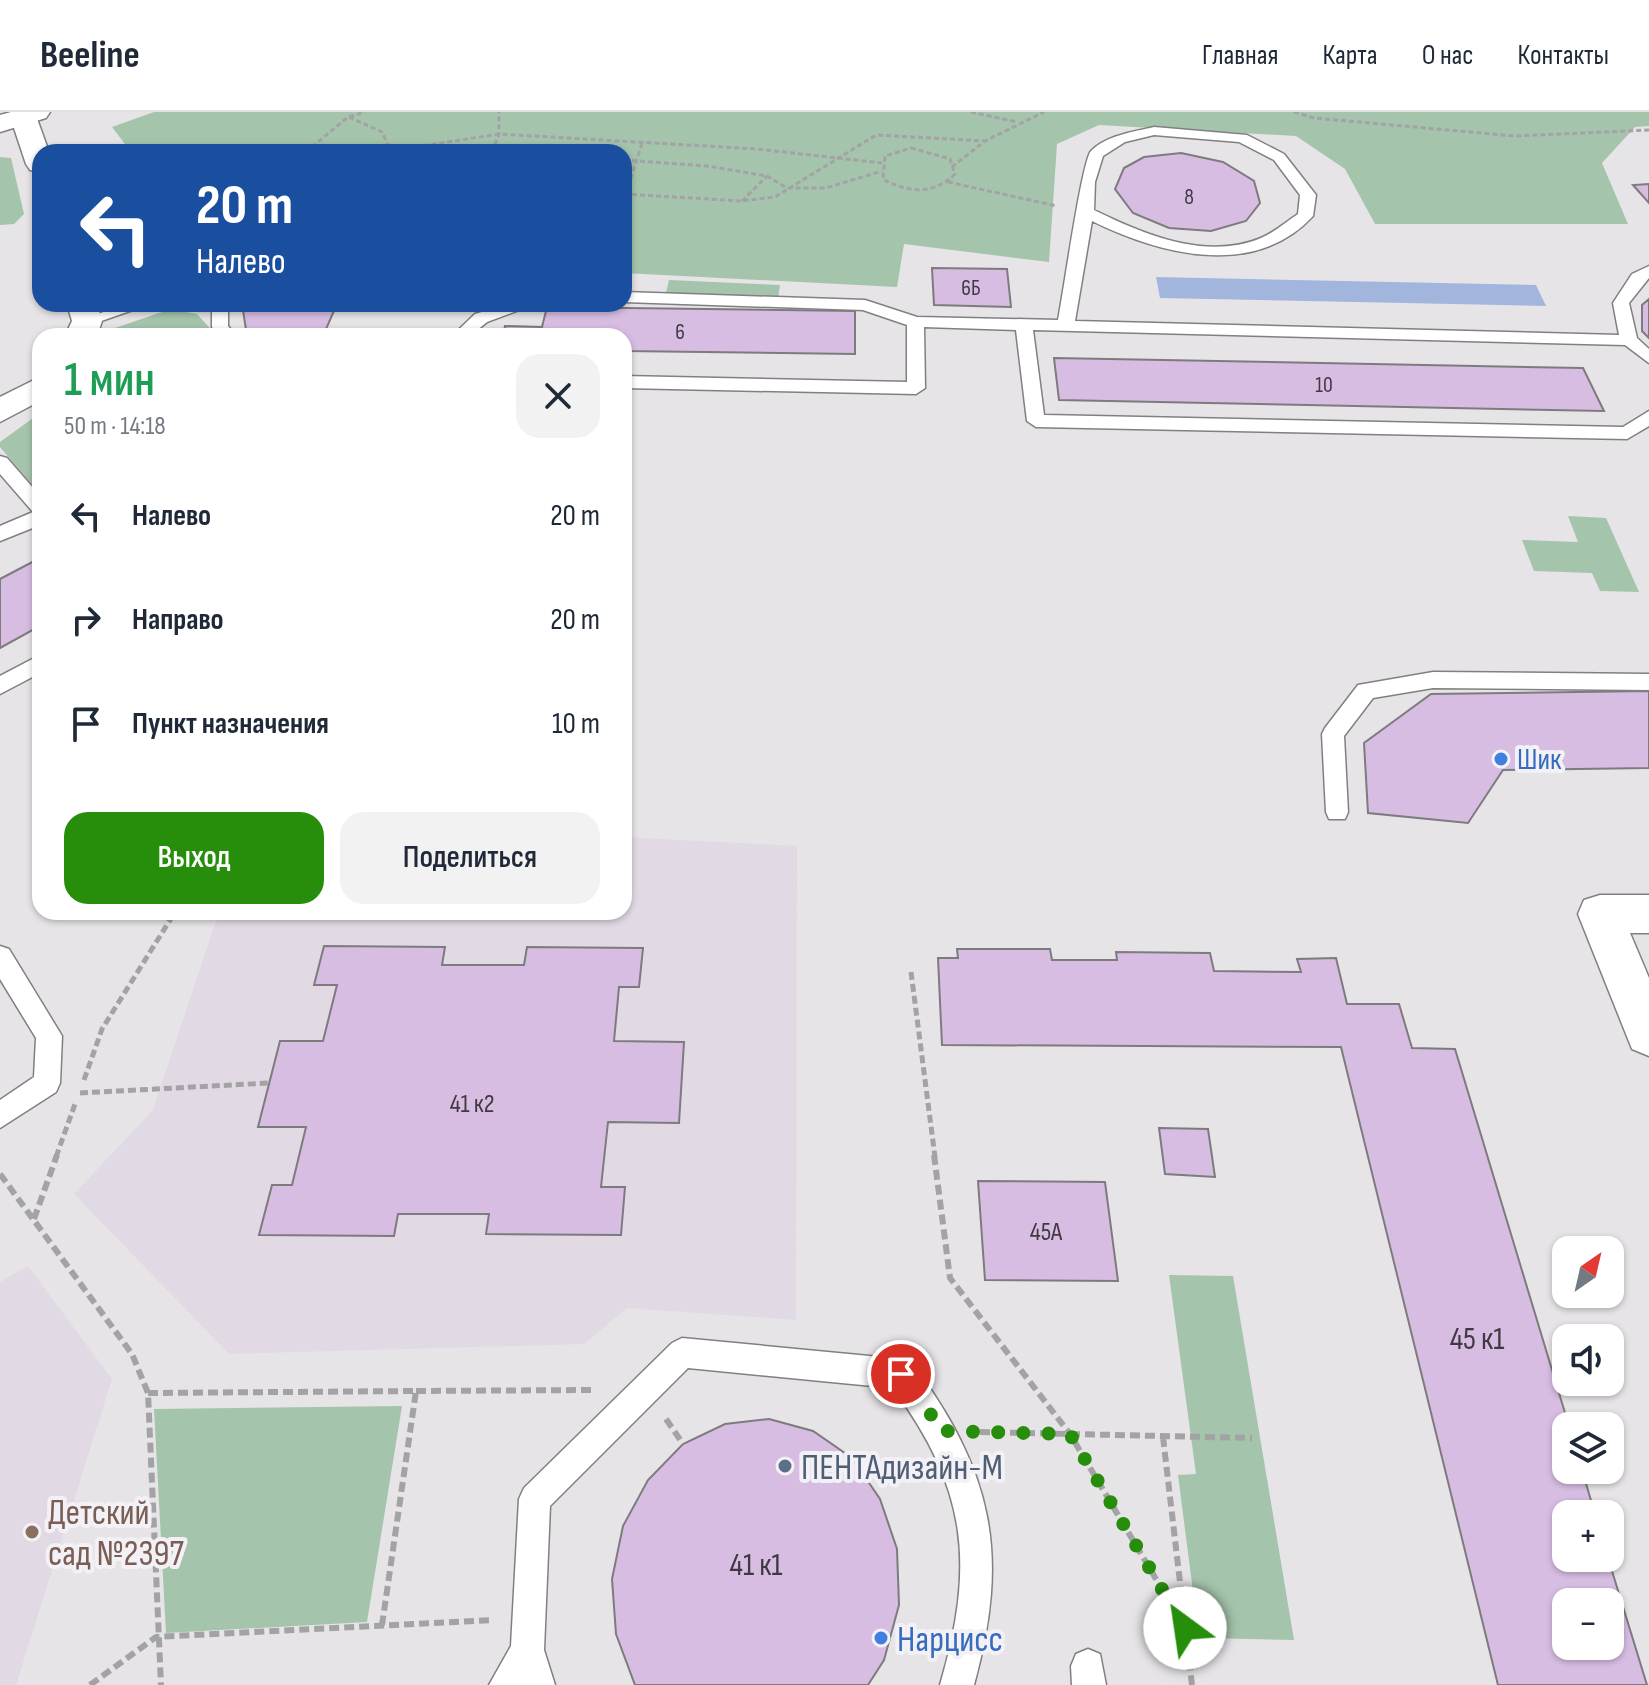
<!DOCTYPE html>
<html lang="ru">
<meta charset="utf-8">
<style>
:root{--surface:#fff;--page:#f2f2f3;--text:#1f2937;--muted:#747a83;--line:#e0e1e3;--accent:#278e0b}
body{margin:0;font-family:"Sofia Sans Condensed",sans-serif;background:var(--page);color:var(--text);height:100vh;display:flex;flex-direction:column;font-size:30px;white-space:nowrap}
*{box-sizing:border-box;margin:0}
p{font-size:26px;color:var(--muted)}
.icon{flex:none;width:44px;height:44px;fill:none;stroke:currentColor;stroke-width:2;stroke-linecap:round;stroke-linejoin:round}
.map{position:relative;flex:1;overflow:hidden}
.sheet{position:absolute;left:32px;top:216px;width:600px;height:592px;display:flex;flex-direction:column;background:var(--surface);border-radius:24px;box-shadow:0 2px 6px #0004}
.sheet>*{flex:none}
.hud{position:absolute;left:32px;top:32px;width:600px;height:168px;border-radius:24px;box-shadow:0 2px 6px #0004;background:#1a4fa0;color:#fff;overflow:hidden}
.needle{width:52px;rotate:34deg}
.buttons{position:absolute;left:1552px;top:1124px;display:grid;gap:16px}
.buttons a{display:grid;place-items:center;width:72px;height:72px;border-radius:16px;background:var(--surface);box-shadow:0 2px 6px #0004;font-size:40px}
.pin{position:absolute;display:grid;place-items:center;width:68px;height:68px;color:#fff;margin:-34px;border:4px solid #fff;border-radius:50%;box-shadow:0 2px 8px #0007}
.me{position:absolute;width:88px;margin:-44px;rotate:329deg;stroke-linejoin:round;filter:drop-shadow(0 0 6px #0008)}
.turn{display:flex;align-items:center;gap:28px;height:168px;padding:0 32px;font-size:36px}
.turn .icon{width:104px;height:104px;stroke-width:2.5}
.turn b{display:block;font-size:56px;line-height:68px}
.round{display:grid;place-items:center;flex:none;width:84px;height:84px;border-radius:24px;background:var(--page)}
.summary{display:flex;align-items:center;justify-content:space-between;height:136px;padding:0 32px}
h1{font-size:48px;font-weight:600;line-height:60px;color:#1e9e55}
.primary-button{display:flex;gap:16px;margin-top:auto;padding:16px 32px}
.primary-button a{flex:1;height:92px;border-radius:24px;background:var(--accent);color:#fff;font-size:32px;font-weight:600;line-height:92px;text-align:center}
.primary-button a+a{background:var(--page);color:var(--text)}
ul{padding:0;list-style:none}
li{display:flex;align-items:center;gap:24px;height:104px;padding:0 32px}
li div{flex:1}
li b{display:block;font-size:30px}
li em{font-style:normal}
header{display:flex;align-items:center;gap:48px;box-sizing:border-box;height:112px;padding:0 40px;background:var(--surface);border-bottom:2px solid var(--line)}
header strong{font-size:38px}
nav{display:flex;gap:44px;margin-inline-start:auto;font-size:28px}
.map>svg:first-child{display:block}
</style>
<header>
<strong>Beeline</strong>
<nav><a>Главная</a><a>Карта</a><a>О нас</a><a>Контакты</a></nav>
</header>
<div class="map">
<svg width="1649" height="1573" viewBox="0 0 1649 1573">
<rect width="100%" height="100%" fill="#e6e4e7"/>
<path fill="#e1dae4" d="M624 725 797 734 796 1208 627 1196 584 1232 229 1242 74 1082 153 998 219 800H624Z
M28 1154 112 1267 16 1573H0V1170Z"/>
<path fill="#a5c4ac" d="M154 0H1649V14L1635 15 1602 51 1628 112H1375L1345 57 1296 24 1099 13 1057 32 1049 150 904 132 897 175 624 161V40H131L112 15Z
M0 45 11 46 24 102 14 112 0 113Z
M669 168 780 173 778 186 666 181Z
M171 197 197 202 217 224H110L112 217Z
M40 301V382L0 335V330Z
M1568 404 1606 406 1639 480 1600 479 1592 461 1534 459 1522 428 1578 430Z
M1169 1163 1233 1164 1294 1528 1199 1526 1178 1363 1196 1362Z
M402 1294 367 1510 166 1521 154 1297Z"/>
<path fill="#a2b6dd" d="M1156 165 1536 173 1546 194 1160 186Z"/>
<path fill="#d8bde3" stroke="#7d7b7e" stroke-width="2" fill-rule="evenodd" d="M1181 41 1223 50 1254 69 1260 91 1246 109 1211 119 1169 116 1133 101 1115 77 1124 56 1144 45Z
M1649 72V91L1633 73Z
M932 156 1007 157 1011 195 934 193Z
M1649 187V226L1642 219V193Z
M242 192H337L323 224H247Z
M547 195 855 199V242L624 239V224H503L505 214 542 215Z
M1054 246 1583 256 1604 299 1059 288Z
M40 446V514L0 536V467Z
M1649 579V656L1503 658 1468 711 1368 701 1364 631 1431 582Z
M324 834 445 835 442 853H524L527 835 643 836 639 875H619L614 929 684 930 679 1011 608 1010 601 1075H625L621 1123 486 1122 489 1102H398L394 1124 259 1123 272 1073H292L306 1015H258L280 929H323L337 873H314Z
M957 837H1050L1052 848H1117L1116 840 1210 841 1214 859 1301 860 1297 847 1336 846 1347 892H1399L1412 936 1455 937 1569 1314 1566 1358H1582L1595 1402H1566V1446H1608L1647 1573H1498L1341 935 942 933 938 846H958ZM1566 1490H1610V1534H1566Z
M1159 1016 1208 1017 1215 1065 1165 1062Z
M978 1069 1105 1070 1118 1169 985 1168Z
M769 1307 813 1319 852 1346 880 1387 897 1437 899 1493 884 1548 868 1573H635L616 1522 612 1467 623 1414 648 1368 683 1332 725 1312Z"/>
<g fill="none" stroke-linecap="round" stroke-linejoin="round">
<g stroke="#827f83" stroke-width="3">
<path id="service" d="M1154 15 1247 23 1284 42 1316 83 1313 104C1254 168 1159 142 1092 109L1075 209 1619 223 1613 191 1632 162 1649 154V166L1629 191 1637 226 1649 237V251L1625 233 1033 218 1044 303 1623 315 1649 299V314L1627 327 1036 315 1027 309 1016 218 924 215 925 276 916 282 624 276V264L907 270V213L863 198 624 190V180L865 188 917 205 1058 208C1063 184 1082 48 1091 39 1107 23 1133 20 1154 15ZM1154 23 1239 30 1274 48 1300 83 1298 102C1286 110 1275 120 1261 126 1206 149 1143 122 1094 98L1095 70 1103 44 1125 30Z
M125 192H150L87 214 79 209Z
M212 192H228V214L236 224H219L212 215Z
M509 192H535L487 210 470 224H452L475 202Z
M0 344 7 346 40 384V413L0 429V414L33 400 0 362Z
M40 543V561L0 582V564Z
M1433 560 1649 562V578L1433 576 1373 586 1344 624 1348 700 1345 707H1329L1326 700 1322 622 1325 616 1358 573Z
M0 834 9 837 62 924 60 971 56 980 0 1016V988L34 965 36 926 0 867Z
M682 1226 901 1247 912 1251C993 1360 1010 1442 974 1573H940C975 1453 968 1378 893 1276L688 1256 550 1394 544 1538 555 1573H489L511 1534 519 1387 524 1376 672 1231Z
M1088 1537 1100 1542 1106 1573H1072L1071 1554 1076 1542Z"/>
</g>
<g stroke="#827f83" stroke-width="3">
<path id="minor" d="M13 0H33L36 4 49 40H40V60L30 58 26 52 10 4Z
M67 192H97L102 209 97 224H65L72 209Z
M40 265V289L0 310V285Z
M1600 783H1649V821H1630L1649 866V944L1632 937 1578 802 1584 788Z"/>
</g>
<g stroke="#827f83" stroke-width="3">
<path id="primary" d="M11 0H50L46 6 0 20V3Z"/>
</g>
<path stroke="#a3a2a4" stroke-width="3" stroke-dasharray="5 3" stroke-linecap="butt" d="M971 0 1017 10
M1294 0 1314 6 1515 24 1649 18
M349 5 382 20 391 39
M911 36 950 47 955 62C934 83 908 81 883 67L885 44Z
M306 40 348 5 365 0
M384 40 499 22 757 37 882 51
M492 40 499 22V0
M624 48 707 54 767 64 787 76H826L882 59
M952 55 985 29 1044 0
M948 70 1057 94
M624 82 741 89 775 85 876 23 985 29
M626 82 642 31
M742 89 767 64"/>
<path stroke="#a3a2a4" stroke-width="5" stroke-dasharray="8 4" stroke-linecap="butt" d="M911 860 935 1045
M84 968 102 917 175 800
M80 981 269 971
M56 1045 75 992"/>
<path stroke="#a3a2a4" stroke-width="6" stroke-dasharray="10 5" stroke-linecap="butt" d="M934 1043 950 1166 1070 1322 1185 1516
M0 1062 132 1242 148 1281 161 1573
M34 1107 57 1043
M416 1279 591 1278
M148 1281 416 1279 382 1513
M666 1307 683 1332
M980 1320 1252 1326
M1163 1325 1192 1573
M90 1573 156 1525 493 1508"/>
<use href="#service" fill="#fff" fill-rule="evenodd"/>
<use href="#minor" fill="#fff" fill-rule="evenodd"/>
<use href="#primary" fill="#fff" fill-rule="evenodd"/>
</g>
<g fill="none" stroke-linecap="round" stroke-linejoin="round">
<path stroke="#278e0b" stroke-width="14" stroke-dasharray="0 25.2" d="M901 1262 943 1319 1070 1322 1185 1516"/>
</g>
<g fill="#3f7fe0" stroke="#f3f1f5" stroke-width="3">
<circle cx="1501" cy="647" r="8"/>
<circle cx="881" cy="1526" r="8"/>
</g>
<circle fill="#5c6f8a" stroke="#f3f1f5" stroke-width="3" cx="785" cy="1354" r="8"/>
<circle fill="#8d6e63" stroke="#f3f1f5" stroke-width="3" cx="32" cy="1420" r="8"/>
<g text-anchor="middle" stroke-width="8" stroke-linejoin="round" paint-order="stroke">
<g font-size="22" fill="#403943">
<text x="1189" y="92">8</text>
<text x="971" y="183">6Б</text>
<text x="680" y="227">6</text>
<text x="1324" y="280">10</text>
</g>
<g font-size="26" fill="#403943">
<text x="472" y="1000">41 к2</text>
<text x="1046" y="1128">45А</text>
</g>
<g font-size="30" fill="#366cbe" stroke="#f3f1f5" text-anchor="start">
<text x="1517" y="657">Шик</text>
</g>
<g font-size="32" fill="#403943">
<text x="1477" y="1237">45 к1</text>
<text x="756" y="1463">41 к1</text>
</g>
<g font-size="36" fill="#4e5e75" stroke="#f3f1f5" text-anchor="start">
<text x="801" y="1367">ПЕНТАдизайн-М</text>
</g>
<g font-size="36" fill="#785e54" stroke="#f3f1f5" text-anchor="start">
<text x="48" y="1412">Детский<tspan x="48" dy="41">сад №2397</tspan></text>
</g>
<g font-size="36" fill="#366cbe" stroke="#f3f1f5" text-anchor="start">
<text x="897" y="1539">Нарцисс</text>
</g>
</g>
</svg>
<div class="buttons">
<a><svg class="needle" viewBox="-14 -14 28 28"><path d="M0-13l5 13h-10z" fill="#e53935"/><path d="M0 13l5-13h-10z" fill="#747a83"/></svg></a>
<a><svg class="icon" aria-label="sound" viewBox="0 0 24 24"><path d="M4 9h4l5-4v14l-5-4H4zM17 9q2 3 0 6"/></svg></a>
<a><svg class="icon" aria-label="layers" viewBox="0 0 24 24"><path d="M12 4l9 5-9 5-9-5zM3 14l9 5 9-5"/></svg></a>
<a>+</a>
<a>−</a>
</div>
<div class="pin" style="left:901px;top:1262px;background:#d93025"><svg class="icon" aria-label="arrive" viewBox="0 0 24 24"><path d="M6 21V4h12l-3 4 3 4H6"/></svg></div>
<svg class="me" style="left:1185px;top:1516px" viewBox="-20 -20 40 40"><circle r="19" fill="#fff"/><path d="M0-13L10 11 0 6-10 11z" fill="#278e0b"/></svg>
<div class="hud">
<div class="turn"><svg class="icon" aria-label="left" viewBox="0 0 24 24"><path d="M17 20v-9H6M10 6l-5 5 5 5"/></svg><div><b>20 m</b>Налево</div></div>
</div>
<section class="sheet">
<div class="summary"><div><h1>1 мин</h1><p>50 m · 14:18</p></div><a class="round"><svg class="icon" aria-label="close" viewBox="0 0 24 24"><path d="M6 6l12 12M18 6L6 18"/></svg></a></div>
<ul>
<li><svg class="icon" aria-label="left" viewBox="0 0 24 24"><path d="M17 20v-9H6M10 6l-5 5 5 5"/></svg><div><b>Налево</b></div><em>20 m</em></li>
<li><svg class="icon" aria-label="right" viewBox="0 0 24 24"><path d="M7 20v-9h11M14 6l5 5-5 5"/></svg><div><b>Направо</b></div><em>20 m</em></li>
<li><svg class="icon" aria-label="arrive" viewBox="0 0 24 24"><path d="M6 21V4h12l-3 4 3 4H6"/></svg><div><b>Пункт назначения</b></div><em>10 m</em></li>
</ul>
<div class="primary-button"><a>Выход</a><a>Поделиться</a></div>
</section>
</div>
